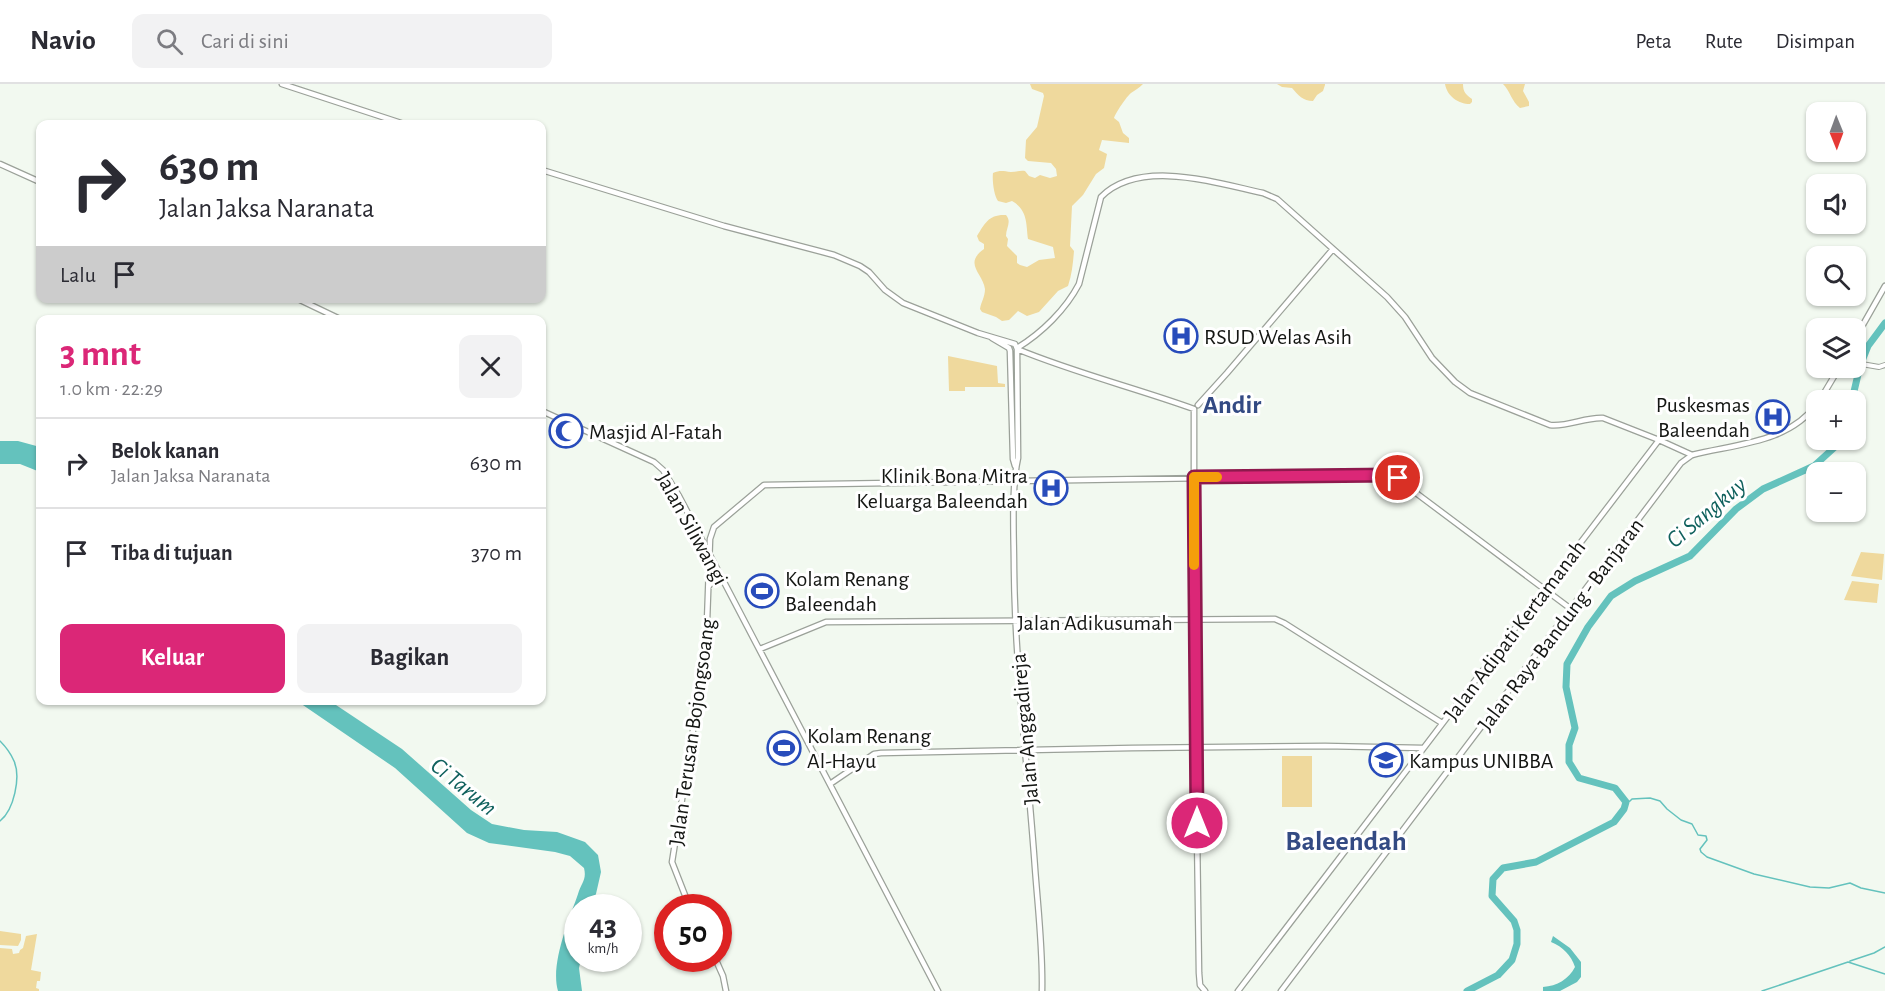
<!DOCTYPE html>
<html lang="id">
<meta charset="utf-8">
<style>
:root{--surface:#fff;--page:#f2f2f3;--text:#2b2b33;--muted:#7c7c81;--line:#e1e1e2;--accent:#db2777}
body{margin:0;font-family:"Alegreya Sans",sans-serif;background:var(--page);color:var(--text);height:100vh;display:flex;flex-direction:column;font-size:22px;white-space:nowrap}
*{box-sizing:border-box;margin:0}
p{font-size:20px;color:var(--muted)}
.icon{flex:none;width:33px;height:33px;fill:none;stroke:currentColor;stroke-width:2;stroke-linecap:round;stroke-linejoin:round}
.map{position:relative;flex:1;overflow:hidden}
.details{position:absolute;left:36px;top:231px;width:510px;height:390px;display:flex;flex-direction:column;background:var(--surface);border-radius:12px;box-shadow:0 2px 4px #0004}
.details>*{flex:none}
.banner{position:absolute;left:36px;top:36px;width:510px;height:183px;border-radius:12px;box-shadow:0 2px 4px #0004;background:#fff;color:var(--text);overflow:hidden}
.needle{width:39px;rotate:179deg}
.buttons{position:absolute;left:1806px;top:18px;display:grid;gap:12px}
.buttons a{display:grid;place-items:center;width:60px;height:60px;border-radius:12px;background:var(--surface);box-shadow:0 2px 4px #0004;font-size:30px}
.speed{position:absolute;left:564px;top:810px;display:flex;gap:12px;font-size:30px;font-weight:700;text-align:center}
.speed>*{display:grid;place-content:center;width:78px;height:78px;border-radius:50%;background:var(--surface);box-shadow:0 2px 4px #0004;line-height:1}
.speed small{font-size:15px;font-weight:400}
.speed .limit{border:9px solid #d22;background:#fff;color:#111}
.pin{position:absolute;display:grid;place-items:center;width:51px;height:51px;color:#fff;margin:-26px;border:3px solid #fff;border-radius:50%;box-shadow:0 2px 6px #0007}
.me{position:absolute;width:66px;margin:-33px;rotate:0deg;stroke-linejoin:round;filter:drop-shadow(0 0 4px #0008)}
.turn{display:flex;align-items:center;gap:21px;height:126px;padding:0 24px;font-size:27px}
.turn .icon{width:78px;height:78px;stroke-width:2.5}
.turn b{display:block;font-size:42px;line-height:51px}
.then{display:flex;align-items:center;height:57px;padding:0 24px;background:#0003;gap:12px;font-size:22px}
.round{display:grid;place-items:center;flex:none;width:63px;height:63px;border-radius:12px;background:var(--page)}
.overview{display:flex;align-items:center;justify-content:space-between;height:102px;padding:0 24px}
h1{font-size:36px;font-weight:600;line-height:45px;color:var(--accent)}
.button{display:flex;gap:12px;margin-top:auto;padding:12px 24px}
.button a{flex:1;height:69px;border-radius:12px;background:var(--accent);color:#fff;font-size:24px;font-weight:600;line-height:69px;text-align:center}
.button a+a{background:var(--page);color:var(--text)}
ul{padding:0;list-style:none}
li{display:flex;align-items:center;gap:18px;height:90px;padding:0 24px;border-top:2px solid var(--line)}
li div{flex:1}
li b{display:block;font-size:22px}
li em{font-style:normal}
header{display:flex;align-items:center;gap:36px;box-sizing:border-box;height:84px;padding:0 30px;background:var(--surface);border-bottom:2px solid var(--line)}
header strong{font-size:28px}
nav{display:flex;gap:33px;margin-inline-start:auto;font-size:21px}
.search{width:420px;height:54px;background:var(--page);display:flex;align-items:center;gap:15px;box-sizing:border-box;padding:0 21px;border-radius:12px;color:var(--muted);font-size:22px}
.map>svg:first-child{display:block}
</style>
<header>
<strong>Navio</strong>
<div class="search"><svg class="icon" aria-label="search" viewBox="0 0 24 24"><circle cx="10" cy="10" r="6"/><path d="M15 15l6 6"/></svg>Cari di sini</div>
<nav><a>Peta</a><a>Rute</a><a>Disimpan</a></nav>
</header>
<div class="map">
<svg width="1885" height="907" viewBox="0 0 1885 907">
<rect width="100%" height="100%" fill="#f2f9f0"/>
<path fill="#efd99d" d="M1030 0H1143C1139 4 1135 6 1131 9 1127 12 1116 28 1114 34L1119 38 1123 49 1129 54V59L1102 56 1099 66 1107 70 1104 84 1096 90 1083 111 1072 122 1070 162 1074 167C1073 179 1072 190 1068 202L1058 207 1039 228 1027 232 1018 227 1009 236 1002 237 996 233 982 228 980 225C981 218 985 213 985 205 983 189 963 180 984 165V160L979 157 977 152C985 139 989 130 1006 131 1012 138 1006 144 1006 152L1008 155 1007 162 1017 172V179L1020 181 1027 183 1039 176 1055 174 1053 163 1028 155C1026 140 1028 126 1012 117L1006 119 998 117C994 112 992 96 993 89 1000 86 1003 87 1011 88 1016 88 1021 86 1025 87L1029 92 1035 94 1040 91 1050 94 1057 92 1056 85 1051 79 1028 77 1025 74 1026 56 1037 43 1044 12 1043 9 1032 5Z
M1277 0H1325V1L1323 7 1317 11 1313 17C1303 17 1298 11 1292 4L1282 3Z
M1445 0H1463C1463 8 1466 11 1472 15V18L1470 20C1458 20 1447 12 1445 0Z
M1503 0H1525L1523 7 1529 18V22L1520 24C1512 18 1510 7 1503 0Z
M948 272 997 282 998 299 1005 300V303H965V307H949Z
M1861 468 1884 470 1882 496 1851 492Z
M1852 497 1879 500 1877 519 1844 516Z
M1282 672H1312V723H1282Z
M0 847 21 850V856L18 862 0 861Z
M37 850 31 886 41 888 40 897H37L36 904 39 905V907H0V864L12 865 13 870 19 869 20 866 23 864 26 852Z"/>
<path fill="#64c2bd" d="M0 357H18L40 363V388L20 380H0Z
M297 617H330L402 665 471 726 492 740 524 746 557 748 585 758 598 771 601 788 593 823 578 824V874L581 875 579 884 582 907H558C550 880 569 836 578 810 581 799 587 796 584 784L570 772 555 768 489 759 467 749 395 684Z
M1553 852 1570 864 1581 878V893L1577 898 1560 907H1543V903C1557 902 1569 895 1575 883 1571 871 1563 863 1551 858Z"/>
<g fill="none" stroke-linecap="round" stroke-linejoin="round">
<path stroke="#64c2bd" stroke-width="1.5" d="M0 657C5 662 11 670 14 677 21 693 14 726 0 737
M1626 718 1630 717 1632 715 1650 714 1660 717 1667 725 1681 736 1692 740 1698 751 1706 752 1707 756 1700 765 1701 768 1707 773 1754 790 1810 803 1829 804 1850 799 1861 804 1885 809
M1850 877 1874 869 1885 863
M1762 907 1848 878 1885 890"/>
<path stroke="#64c2bd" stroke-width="7" d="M1852 316 1860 282 1868 262 1885 239
M1467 907 1498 891 1512 876 1517 860V846L1514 837 1492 812 1493 795 1503 784 1536 778 1614 738 1624 725 1626 718 1615 704 1579 694 1569 678V661L1575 644 1566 603 1567 580 1588 543 1611 512 1635 497 1690 472 1736 425 1763 405 1814 382 1836 362 1839 356"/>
<g stroke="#9ba199" stroke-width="6">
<path id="minor" d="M1856 279 1879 283 1885 281"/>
</g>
<g stroke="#9ba199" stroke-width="7">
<path id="major" d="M282 0 404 40
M0 80 40 98
M542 86 724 142 834 171 860 182 869 188 885 206 903 219 978 249 1015 260 1017 265C1075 289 1136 304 1194 325V537L1199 889 1200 901 1205 907
M296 214 342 236
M1856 253 1885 202
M992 254 1009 264 1010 267 1013 375 1015 382
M1017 264C1042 249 1066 225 1079 200L1101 113C1140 74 1216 99 1263 109L1277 115 1387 213 1405 233 1432 274 1455 298 1470 309 1550 341C1568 343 1585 333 1603 334L1659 356 1692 371
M1017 265 1018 374C1011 405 1014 452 1014 484 1015 584 1028 684 1035 784 1038 825 1043 866 1042 907
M1820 316 1839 284
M1198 321 1227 289 1333 165
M542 327 654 378 663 386 679 412 938 907
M709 502 712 497 715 495 723 497
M760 565 826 538 1275 535 1284 539 1442 639
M830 700 874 670 881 669 1132 664 1325 662 1423 664
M690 824 672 778 706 565 710 455 714 443 764 401 1392 391 1571 525
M715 874 723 892 726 907
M1238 907 1659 356
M1281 907 1681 379 1692 371C1735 360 1788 359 1816 321"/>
</g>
<use href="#minor" stroke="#fff" stroke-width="4"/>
<use href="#major" stroke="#fff" stroke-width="4.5"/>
</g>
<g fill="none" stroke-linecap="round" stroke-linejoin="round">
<g stroke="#8e194d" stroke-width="15">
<path id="route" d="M1197 739 1194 393 1392 391 1398 394"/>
</g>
<use href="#route" stroke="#db2777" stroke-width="10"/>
<path stroke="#f59e0b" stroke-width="10" d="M1194 481V393H1217"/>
</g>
<defs>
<g id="hospital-ring" transform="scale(1.725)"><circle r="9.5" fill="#fff" stroke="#284cbb" stroke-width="1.5"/><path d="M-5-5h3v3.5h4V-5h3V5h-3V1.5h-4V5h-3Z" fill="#284cbb"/></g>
<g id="mosque-ring" transform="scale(1.725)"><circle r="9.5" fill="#fff" stroke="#284cbb" stroke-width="1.5"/><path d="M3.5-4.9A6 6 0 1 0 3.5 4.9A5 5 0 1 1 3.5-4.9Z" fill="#284cbb"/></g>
<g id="stadium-ring" transform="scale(1.725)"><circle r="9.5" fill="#fff" stroke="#284cbb" stroke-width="1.5"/><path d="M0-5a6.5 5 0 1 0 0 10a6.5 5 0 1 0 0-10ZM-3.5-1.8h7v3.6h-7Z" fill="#284cbb"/></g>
<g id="university-ring" transform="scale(1.725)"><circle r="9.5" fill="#fff" stroke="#284cbb" stroke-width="1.5"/><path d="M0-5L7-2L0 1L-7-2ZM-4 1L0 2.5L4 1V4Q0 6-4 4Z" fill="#284cbb"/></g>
</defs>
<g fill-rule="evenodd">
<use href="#hospital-ring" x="1181" y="252"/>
<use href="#hospital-ring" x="1773" y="333"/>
<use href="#mosque-ring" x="566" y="347"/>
<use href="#hospital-ring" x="1051" y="404"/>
<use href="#stadium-ring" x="762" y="507"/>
<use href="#stadium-ring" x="784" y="664"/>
<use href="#university-ring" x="1386" y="676"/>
</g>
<g text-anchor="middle" stroke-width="6" stroke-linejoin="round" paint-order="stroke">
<g font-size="22" fill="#141613" stroke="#fff" text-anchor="start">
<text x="1204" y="260">RSUD Welas Asih</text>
<text x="1750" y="328" text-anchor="end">Puskesmas<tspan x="1750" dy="25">Baleendah</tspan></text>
<text x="589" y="355">Masjid Al-Fatah</text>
<text x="1028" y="399" text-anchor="end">Klinik Bona Mitra<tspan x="1028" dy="25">Keluarga Baleendah</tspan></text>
<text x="785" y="502">Kolam Renang<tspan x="785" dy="25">Baleendah</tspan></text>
<text x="807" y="659">Kolam Renang<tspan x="807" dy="25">Al-Hayu</tspan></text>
<text x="1409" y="684">Kampus UNIBBA</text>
</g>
<g font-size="22" fill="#141613" stroke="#fff">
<text transform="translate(693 444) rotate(61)" y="8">Jalan Siliwangi</text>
<text x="1095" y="546">Jalan Adikusumah</text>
<text transform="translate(1560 540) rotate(-53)" y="8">Jalan Raya Bandung - Banjaran</text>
<text transform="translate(1514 546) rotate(-53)" y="8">Jalan Adipati Kertamanah</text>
<text transform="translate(1024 645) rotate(-95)" y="8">Jalan Anggadireja</text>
<text transform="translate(691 648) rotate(-82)" y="8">Jalan Terusan Bojongsoang</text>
</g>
<g font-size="24" font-style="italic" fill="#10615d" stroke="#fff">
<text transform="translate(1706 428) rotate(-40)" y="8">Ci Sangkuy</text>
<text transform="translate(464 702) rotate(39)" y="8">Ci Tarum</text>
</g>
<g font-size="26" font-weight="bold" fill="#334a83" stroke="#fff">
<text x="1232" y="329">Andir</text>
</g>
<g font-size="28" font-weight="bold" fill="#334a83" stroke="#fff">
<text x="1346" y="766">Baleendah</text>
</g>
</g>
</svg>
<div class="buttons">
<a><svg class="needle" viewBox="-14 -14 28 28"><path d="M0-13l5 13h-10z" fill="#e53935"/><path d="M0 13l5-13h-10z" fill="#7c7c81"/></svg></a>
<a><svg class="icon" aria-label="sound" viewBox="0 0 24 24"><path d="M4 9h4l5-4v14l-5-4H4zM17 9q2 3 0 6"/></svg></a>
<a><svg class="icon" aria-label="search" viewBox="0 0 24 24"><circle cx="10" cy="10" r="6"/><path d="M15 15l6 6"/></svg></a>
<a><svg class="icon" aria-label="layers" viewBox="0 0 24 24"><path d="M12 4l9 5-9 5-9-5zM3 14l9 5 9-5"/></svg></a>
<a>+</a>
<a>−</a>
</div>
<div class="speed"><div>43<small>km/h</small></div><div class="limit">50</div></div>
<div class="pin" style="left:1398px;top:394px;background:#d93025"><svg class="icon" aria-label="arrive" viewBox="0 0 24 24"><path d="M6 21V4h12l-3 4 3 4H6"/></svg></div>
<svg class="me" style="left:1197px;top:739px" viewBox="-20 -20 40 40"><circle r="17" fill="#db2777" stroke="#fff" stroke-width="3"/><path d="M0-11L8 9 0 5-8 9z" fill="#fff"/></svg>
<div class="banner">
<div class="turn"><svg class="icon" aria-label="right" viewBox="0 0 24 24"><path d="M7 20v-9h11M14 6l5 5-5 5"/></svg><div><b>630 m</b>Jalan Jaksa Naranata</div></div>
<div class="then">Lalu<svg class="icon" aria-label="arrive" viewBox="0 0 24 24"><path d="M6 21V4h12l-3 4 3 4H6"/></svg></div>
</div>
<section class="details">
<div class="overview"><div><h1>3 mnt</h1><p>1.0 km · 22:29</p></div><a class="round"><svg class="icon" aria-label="close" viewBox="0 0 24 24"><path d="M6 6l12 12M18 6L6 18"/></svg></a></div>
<ul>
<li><svg class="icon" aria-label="right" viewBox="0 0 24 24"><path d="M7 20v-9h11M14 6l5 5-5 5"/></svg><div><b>Belok kanan</b><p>Jalan Jaksa Naranata</p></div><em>630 m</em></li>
<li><svg class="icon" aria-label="arrive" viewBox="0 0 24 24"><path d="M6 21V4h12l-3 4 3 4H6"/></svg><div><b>Tiba di tujuan</b></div><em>370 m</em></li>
</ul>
<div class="button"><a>Keluar</a><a>Bagikan</a></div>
</section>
</div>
